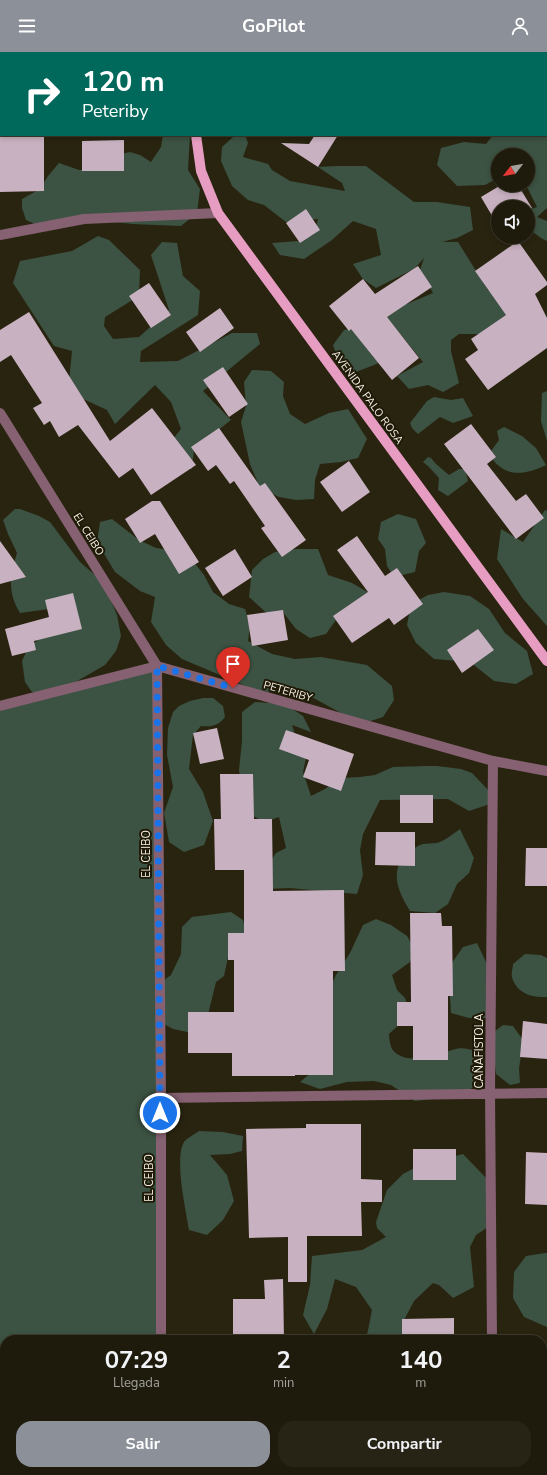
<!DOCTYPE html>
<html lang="es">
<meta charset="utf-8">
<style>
:root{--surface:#1f1b0c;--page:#272415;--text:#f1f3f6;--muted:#a1a19d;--line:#3c392d;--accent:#8c9099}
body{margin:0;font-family:"Nunito Sans",sans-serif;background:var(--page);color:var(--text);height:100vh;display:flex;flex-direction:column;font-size:15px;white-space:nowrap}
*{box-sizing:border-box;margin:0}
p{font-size:13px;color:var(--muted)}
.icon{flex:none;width:22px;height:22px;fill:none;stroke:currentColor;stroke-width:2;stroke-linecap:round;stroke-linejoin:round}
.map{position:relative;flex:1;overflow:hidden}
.panel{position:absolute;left:0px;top:1283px;width:547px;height:140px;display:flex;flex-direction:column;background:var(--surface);border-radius:16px 16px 0 0;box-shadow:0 2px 6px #0003,0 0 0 1px var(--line)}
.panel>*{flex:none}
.banner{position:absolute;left:0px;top:0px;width:547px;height:84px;box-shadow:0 2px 6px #0003,0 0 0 1px var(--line);background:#00695c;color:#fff;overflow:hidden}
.needle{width:26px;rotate:239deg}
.buttons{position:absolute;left:491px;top:96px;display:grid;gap:8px}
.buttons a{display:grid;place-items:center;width:44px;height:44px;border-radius:50%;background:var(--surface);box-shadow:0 2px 6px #0003,0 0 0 1px var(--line);font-size:20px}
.pin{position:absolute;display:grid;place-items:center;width:34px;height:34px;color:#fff;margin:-41px -17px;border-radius:50% 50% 50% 0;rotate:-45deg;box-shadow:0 0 4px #0007}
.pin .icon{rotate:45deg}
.me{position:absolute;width:44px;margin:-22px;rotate:0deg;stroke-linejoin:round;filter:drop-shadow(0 0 3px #0008)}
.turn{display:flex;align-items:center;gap:14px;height:84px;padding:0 16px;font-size:18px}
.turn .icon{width:52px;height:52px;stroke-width:2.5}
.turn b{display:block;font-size:28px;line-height:34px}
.eta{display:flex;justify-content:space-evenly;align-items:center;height:68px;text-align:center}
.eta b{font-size:24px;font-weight:700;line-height:28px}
.primary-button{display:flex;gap:8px;margin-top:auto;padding:8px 16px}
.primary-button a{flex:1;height:46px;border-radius:16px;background:var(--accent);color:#fff;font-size:16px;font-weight:700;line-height:46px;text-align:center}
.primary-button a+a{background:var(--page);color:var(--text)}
header{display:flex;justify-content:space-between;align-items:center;height:52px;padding:0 16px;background:var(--accent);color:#fff;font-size:18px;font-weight:700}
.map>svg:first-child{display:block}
</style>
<header><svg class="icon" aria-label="menu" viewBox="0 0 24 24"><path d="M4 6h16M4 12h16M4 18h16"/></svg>GoPilot<svg class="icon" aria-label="person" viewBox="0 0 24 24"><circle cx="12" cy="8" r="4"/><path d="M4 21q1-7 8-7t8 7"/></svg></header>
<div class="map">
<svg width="547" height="1423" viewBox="0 0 547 1423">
<rect width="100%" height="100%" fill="#292410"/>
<path fill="#3c5242" d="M547 45V156L537 165 547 169V189L541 186 530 178 536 167 528 173V158L537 155 526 133H528V103H498V126L485 133 457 134 437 113 441 96 464 90 486 92 493 83H546Z
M163 83H190L188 118 200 137 197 161 181 174 132 172 89 167 48 178 26 168 22 156V147L40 137 48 124 59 111 79 118 97 117 112 104 130 100 140 103 151 110 161 95Z
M225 83H245L248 91 243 105 268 112 272 118 290 129 345 139 342 131 318 115 337 114H366L414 150H437L470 155 473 178 457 186 442 190H458L488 238 508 250 530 249 479 282H459L451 288V299L459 331 443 340 428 333 409 337 397 324 423 310 397 278 379 311 351 322 338 307 333 293 344 278 351 277 393 231 407 252 433 241 420 218 424 206 414 217 376 236 363 227 353 212 381 203 376 177 353 169 332 188 304 207 280 203 272 191 298 189 314 182 318 167 286 170 264 153 248 148 232 134 221 109 222 95 233 85Z
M98 184 109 188 140 218 139 244 105 265 104 274 113 287 139 285 169 258 151 203 162 190 177 191 183 224 200 239 198 263 141 299 140 310 178 309 232 281H257L260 292 203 339 231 368 194 397 192 417 176 416 159 404 181 377 171 350 155 333 115 372 107 358 68 340 72 299 54 294 13 231 20 209 72 199Z
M252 318 271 319 284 330 283 344 290 362 305 372 329 361 348 357 367 387 358 406 341 410 320 412 315 428 314 447 296 448 279 445 260 436 250 412 241 370 246 354 244 330Z
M547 339V389L541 369 542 341Z
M434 345 451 348 463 346 473 364 453 371 440 365 418 382 412 376 410 371 427 349Z
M504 375 522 384 536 396 546 413C524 424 503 426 489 402L499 388 497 379Z
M428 405 431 406 436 412 449 423 459 417H465L468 429 448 444 438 438 439 426 429 415 423 410Z
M15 457H20L39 464 50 470 80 510 95 523 107 539 117 563 121 584 116 599 105 613 72 632 157 614 160 931 171 923 181 902 182 875 192 865 231 860 243 868 247 885 235 895 228 905 224 924 216 930 205 975 192 981 173 977 160 970 161 1288H5V1418H161V1423H0V654L44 643 32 640 25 630 22 609 27 598 42 584 59 581 49 557 20 561C7 539 10 524 17 501L8 482 3 468Z
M545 458 547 459V574L523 547 497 507 501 477 523 490Z
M398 462 416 467 426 491 419 499 415 520 394 525 387 514 385 497 378 487 381 470Z
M112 467 139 488 156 496 170 498 189 504 204 523 213 540 229 552 245 557 250 573 248 589 272 602 295 607 321 605 367 613 392 634 394 648 383 665 361 672 308 643 258 639 182 607 166 593 151 570 155 545 140 539 115 520 97 490 100 470Z
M296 497H318L328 523 352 531 376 545 338 565 326 582 310 586 296 577 282 559 270 564 249 545 252 518 263 507 275 500Z
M444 540 470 544 489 557 505 581 527 599 533 622 516 632 494 629 470 610 434 607 416 591 407 573 411 552 428 543Z
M203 646H213L223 654 225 665C218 674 212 675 201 674L193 683 189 717 203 740 213 769 204 793 184 800 169 790 164 761 173 735 167 703 168 676 173 660 179 654 190 649Z
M255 650 285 652 303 664 311 680 292 673 298 692 306 706 303 720 311 744 325 737 340 726 360 725 375 723 393 715 426 714H437L461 717 472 721 493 743 490 752 469 759 448 747 380 748 363 782 360 798 363 823 357 842 289 836 267 837 266 816 276 801 286 796 279 765 265 770 251 763 243 747 239 718 242 689V660Z
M460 777 474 806 469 821 457 832 448 852 435 861 410 859C394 834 388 810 418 794 424 790 435 793 442 789 448 786 454 781 460 777Z
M376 867 391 873 407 884 416 900 410 910 392 923 397 938 405 946 409 958 404 968 389 982C389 986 390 993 392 997 406 1016 438 1001 456 997 462 995 471 998 477 999L481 1012 478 1027 471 1037 459 1044 415 1049 391 1033 374 1029 347 1030 320 1037 300 1030 312 1020 325 947 336 923 350 901 363 873Z
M477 891 495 929 489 966H469L451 961 450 945 446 932 449 915 463 895Z
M525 902 541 903 547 906V945C532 946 516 941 512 925 511 921 513 916 513 912Z
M503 973 513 974 523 988 519 1017 520 1031 510 1033 496 1022 494 1006 495 979Z
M199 1079 223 1080 243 1084 242 1099 230 1102 210 1103 227 1123 234 1149 223 1168 207 1183 189 1178C186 1158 174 1107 184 1090 187 1086 195 1082 199 1079Z
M463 1102 489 1129 494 1171 476 1183 470 1195 474 1235 453 1246 439 1233 433 1231 414 1249 402 1272V1288H366L372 1258 356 1235 335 1227 327 1257 314 1282 303 1263 310 1233 312 1204 362 1198 386 1185 377 1176 376 1170 387 1138 403 1122 420 1113Z
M545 1201H547V1275L524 1265 513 1246 514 1220 526 1204Z
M293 1418H362C339 1422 316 1422 293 1418Z"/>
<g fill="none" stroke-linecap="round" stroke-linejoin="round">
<path stroke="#4f758d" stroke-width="7" d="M0 20H1
M546 36H547"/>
</g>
<path fill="#c8b1c0" d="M0 83H44V139L0 140Z
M315 83H338L318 115 281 91 309 92Z
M124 88V119H82V89Z
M501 133H518L532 156 528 158V155H498V174L481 145Z
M306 157 320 178 300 191 286 171Z
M518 189 547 230V233L535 242 547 266V296L488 338 465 307 478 298 471 287 506 263 475 219Z
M418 214 432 235 387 265 419 306 392 328 351 277 349 279 329 254 363 227 375 242Z
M149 231 171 263 151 276 129 244Z
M220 256 234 276 200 300 186 280Z
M29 260 110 389 152 356 196 413 151 443 133 416 119 426 78 373 59 385 50 369 44 373 33 356 42 351 11 303 0 310V278Z
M223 315 248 352 229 365 203 328Z
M471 372 496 405 487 412 516 449 526 442 544 466 516 487 444 392Z
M219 376 260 434 265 431 306 488 282 505 261 476 265 474 234 429 230 432 216 413 208 419 191 395Z
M349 409 370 440 342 460 320 430Z
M152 449H160L199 510 179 522 155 482 140 491 125 467Z
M357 484 385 524 397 516 423 552 394 573 389 566 352 591 333 564 368 540 337 498Z
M0 489 26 525 0 532Z
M235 497 252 525 223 544 205 516Z
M73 541 82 577 34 589 36 598 12 604 5 577 49 565 45 548Z
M283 558 288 588 252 594 247 563Z
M478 577 494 598 462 621 447 598Z
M217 676 224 707 200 712 193 681Z
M286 678 354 702 341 739 303 725 309 708 279 697Z
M220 722H253L254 767H272L273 839 344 838 345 919H333V1023H295V1024H232V1001H188V960H234V908H228V881H244V818H215L214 767H221Z
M400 743H433V771H400Z
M376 780H415V814L375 813Z
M526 796H547V834H525Z
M410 861H441L442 874H452L453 944H448V1008H413V974H397V950H411Z
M523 969 547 972V1007L520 1005Z
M306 1072H361V1127L382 1128V1150H361L362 1184H307V1230H288V1185L249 1186 246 1077 306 1076Z
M413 1097H456V1128H413Z
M526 1100 547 1101V1153L525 1152Z
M283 1227 284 1288H233V1247H265L264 1228Z
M454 1266V1288H402V1267Z"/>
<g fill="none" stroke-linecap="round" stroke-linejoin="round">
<path stroke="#856172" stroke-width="10" d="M0 183 84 167 218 161
M0 361 157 614 161 1046V1288
M0 654 157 614 493 709 547 719
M161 1046 547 1041
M492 1288 490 1041 493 709
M161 1418V1423
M493 1418V1423"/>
<path stroke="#e79dc2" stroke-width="10" d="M188 0 189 1
M196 83 201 119 218 161 547 609"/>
</g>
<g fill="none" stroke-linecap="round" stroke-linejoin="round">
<path stroke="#1a73e8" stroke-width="7" stroke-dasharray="0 12.6" d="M160 1061 157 614 233 636"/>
</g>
<g text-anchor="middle" stroke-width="4" stroke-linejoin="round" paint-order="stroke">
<g font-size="11" fill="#f5f1e5" stroke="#1f1a07">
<text transform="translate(368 345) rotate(54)" y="4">AVENIDA PALO ROSA</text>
<text transform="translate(89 482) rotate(58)" y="4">EL CEIBO</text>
<text transform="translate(288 639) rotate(16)" y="4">PETERIBY</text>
<text transform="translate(146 802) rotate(-90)" y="4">EL CEIBO</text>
<text transform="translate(479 999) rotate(-90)" y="4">CAÑAFISTOLA</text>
<text transform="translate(149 1126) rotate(-90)" y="4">EL CEIBO</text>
</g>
</g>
</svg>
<div class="buttons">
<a><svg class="needle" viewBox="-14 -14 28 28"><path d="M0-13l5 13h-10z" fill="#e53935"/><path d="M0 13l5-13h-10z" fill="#a1a19d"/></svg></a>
<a><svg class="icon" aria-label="sound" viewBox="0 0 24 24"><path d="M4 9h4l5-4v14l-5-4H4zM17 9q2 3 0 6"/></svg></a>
</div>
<div class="pin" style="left:233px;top:636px;background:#d93025"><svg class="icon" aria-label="arrive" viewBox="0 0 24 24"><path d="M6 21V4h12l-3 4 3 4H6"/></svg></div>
<svg class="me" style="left:160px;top:1061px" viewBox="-20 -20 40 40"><circle r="17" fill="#1a73e8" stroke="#fff" stroke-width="3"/><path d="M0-11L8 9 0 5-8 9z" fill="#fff"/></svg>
<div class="banner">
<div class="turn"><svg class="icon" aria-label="right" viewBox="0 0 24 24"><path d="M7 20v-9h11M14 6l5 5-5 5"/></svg><div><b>120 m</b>Peteriby</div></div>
</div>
<section class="panel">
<div class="eta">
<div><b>07:29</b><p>Llegada</p></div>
<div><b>2</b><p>min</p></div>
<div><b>140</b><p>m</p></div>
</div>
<div class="primary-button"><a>Salir</a><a>Compartir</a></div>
</section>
</div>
